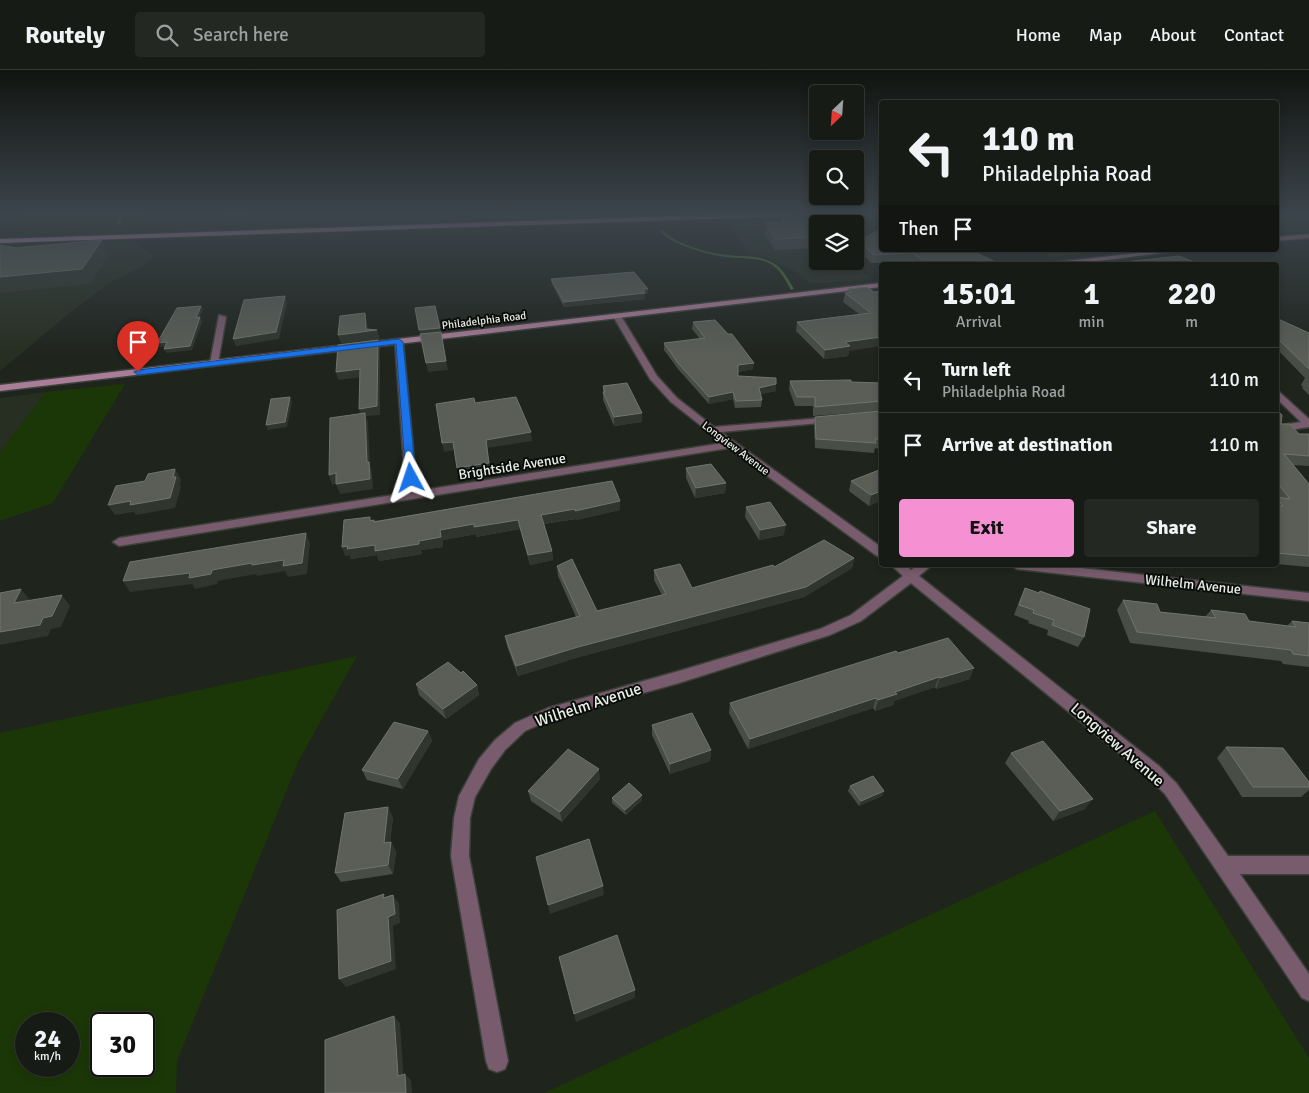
<!DOCTYPE html>
<style>
:root{--surface:#171b16;--page:#242823;--text:#f1f3f6;--muted:#9ea1a1;--line:#363935;--accent:#f591d3}
body{margin:0;font-family:Signika,sans-serif;background:var(--page);color:var(--text);height:100vh;display:flex;flex-direction:column;font-size:19px;white-space:nowrap}
*{box-sizing:border-box;margin:0}
p{font-size:16px;color:var(--muted)}
.icon{flex:none;width:28px;height:28px;fill:none;stroke:currentColor;stroke-width:2;stroke-linecap:round;stroke-linejoin:round}
.map{position:relative;flex:1;overflow:hidden}
.side{position:absolute;left:879px;top:192px;width:400px;height:305px;display:flex;flex-direction:column;background:var(--surface);border-radius:5px;box-shadow:0 2px 8px #0003,0 0 0 1px var(--line)}
.side>*{flex:none}
.top-card{position:absolute;left:879px;top:30px;width:400px;height:152px;border-radius:5px;box-shadow:0 2px 8px #0003,0 0 0 1px var(--line);background:#171b16;color:var(--text);overflow:hidden}
.needle{width:32px;rotate:205deg}
.fabs{position:absolute;left:809px;top:15px;display:grid;gap:10px}
.fabs a{display:grid;place-items:center;width:55px;height:55px;border-radius:5px;background:var(--surface);box-shadow:0 2px 8px #0003,0 0 0 1px var(--line);font-size:25px}
.speed{position:absolute;left:15px;top:942px;display:flex;gap:10px;font-size:25px;font-weight:700;text-align:center}
.speed>*{display:grid;place-content:center;width:65px;height:65px;border-radius:50%;background:var(--surface);box-shadow:0 2px 8px #0003,0 0 0 1px var(--line);line-height:1}
.speed small{font-size:12px;font-weight:400}
.speed .limit{border:2px solid #111;border-radius:8px;background:#fff;color:#111}
.pin{position:absolute;display:grid;place-items:center;width:42px;height:42px;color:#fff;margin:-51px -21px;border-radius:50% 50% 50% 0;rotate:-45deg;box-shadow:0 0 5px #0007}
.pin .icon{rotate:45deg}
.me{position:absolute;width:55px;margin:-28px;rotate:355deg;stroke-linejoin:round;filter:drop-shadow(0 0 4px #0008)}
.turn{display:flex;align-items:center;gap:18px;height:105px;padding:0 20px;font-size:22px}
.turn .icon{width:65px;height:65px;stroke-width:2.5}
.turn b{display:block;font-size:35px;line-height:42px}
.then{display:flex;align-items:center;height:48px;padding:0 20px;background:#0003;gap:10px;font-size:19px}
.eta{display:flex;justify-content:space-evenly;align-items:center;height:85px;text-align:center}
.eta b{font-size:30px;font-weight:700;line-height:35px}
.action{display:flex;gap:10px;margin-top:auto;padding:10px 20px}
.action a{flex:1;height:58px;border-radius:5px;background:var(--accent);color:#111;font-size:20px;font-weight:700;line-height:58px;text-align:center}
.action a+a{background:var(--page);color:var(--text)}
ul{padding:0;list-style:none}
li{display:flex;align-items:center;gap:15px;height:65px;padding:0 20px;border-top:1px solid var(--line)}
li div{flex:1}
li b{display:block;font-size:19px}
li em{font-style:normal}
header{display:flex;align-items:center;gap:30px;box-sizing:border-box;height:70px;padding:0 25px;background:var(--surface);border-bottom:1px solid var(--line)}
header strong{font-size:24px}
nav{display:flex;gap:28px;margin-inline-start:auto;font-size:18px}
.search{width:350px;height:45px;background:var(--page);display:flex;align-items:center;gap:12px;box-sizing:border-box;padding:0 18px;border-radius:5px;color:var(--muted);font-size:19px}
.map>svg:first-child{display:block}
</style>
<header>
<strong>Routely</strong>
<div class="search"><svg class="icon" aria-label="search" viewBox="0 0 24 24"><circle cx="10" cy="10" r="6"/><path d="M15 15l6 6"/></svg>Search here</div>
<nav><a>Home</a><a>Map</a><a>About</a><a>Contact</a></nav>
</header>
<div class="map">
<svg width="1309" height="1023" viewBox="0 0 1309 1023">
<rect width="100%" height="100%" fill="#1f241d"/>
<path fill="#272f22" d="M162 144H340L152 150Z
M1276 144H1309V158L1276 162Z
M824 152 818 154V191H855L869 209 811 214 795 201 770 189 748 183 729 154Z
M133 170 153 185 147 194 111 212 72 241 0 301V183L26 175Z
M1041 180H1113L1052 187Z
M46 322 0 382V328Z"/>
<path fill="#1c3707" fill-rule="evenodd" d="M21 144H147L139 149 12 152Z
M125 314 53 433 0 451V382L46 322Z
M357 586 299 690 177 991 176 1023H0V663ZM26 954H69V996H26ZM101 954H144V996H101Z
M1155 741 1309 988V1023H544Z"/>
<g fill="none" stroke-linecap="round" stroke-linejoin="round">
<path fill="#4a7133" fill-rule="evenodd" d="M118 144H122L121 154 119 155 117 154Z
M660 160H662C675 174 708 183 727 185 744 187 764 184 779 197 785 203 789 211 794 219L791 220C785 209 780 199 769 193 756 187 740 189 726 187 710 185 667 174 660 160Z"/>
<g stroke="#3b4039" stroke-width="3">
<path id="minor" d="M614 244 621 246 657 306 677 328 714 357 834 347 836 349 831 352 721 362 881 477V487L877 486 729 378 119 476 113 472 119 468 406 423 395 272 399 270 403 272 417 421 723 373 671 332 650 309 613 246Z
M219 245 226 247 218 293 214 296 210 293Z
M1276 319 1309 349V357L1276 362V356L1301 352 1276 328Z
M891 495H905L911 500 918 495H932L919 506 1159 696 1177 714 1228 786H1309V804H1240L1309 904V931L1302 928 1165 724 1147 706 911 513 861 551 830 565 679 613 557 647 525 661 505 680 491 699 475 727 470 748 469 786 508 991 505 999 497 1002 489 999 486 991 451 786 454 748 459 726 479 689 495 670 515 653 548 638 679 601 820 559 851 545 903 506Z
M1011 495H1054L1309 523V531L1017 499Z"/>
</g>
<g stroke="#3b4039" stroke-width="3">
<path id="secondary" d="M1309 164V168L1276 171V167Z
M1165 180H1185L1066 195H1046L1049 193Z
M881 213V217L0 321V315Z"/>
</g>
<g stroke="#3b4039" stroke-width="2">
<path id="trunk" d="M728 144H793L790 146 0 173V169Z"/>
</g>
<use href="#minor" fill="#785c6d" fill-rule="evenodd"/>
<use href="#secondary" fill="#a97c98" fill-rule="evenodd"/>
<use href="#trunk" fill="#e0a0c8" fill-rule="evenodd"/>
</g>
<path fill="#484d45" d="M223 144H258L224 146Z
M782 149 818 154V178L775 180 764 163 765 152H782Z
M859 171 970 180 1002 195H915L911 192 871 193 858 179Z
M551 209 648 219V224H645V229L564 237 552 214Z
M848 219 874 222 881 221 849 281 848 286 824 289 796 261 797 252 859 244 843 232 845 223H847Z
M1276 248 1309 263V325L1302 318 1303 317 1301 315 1305 308 1276 278Z
M693 252 753 299 738 302V306L776 314V321L760 324 762 330 761 337 735 338 733 329 709 334 678 299 664 280V273L700 269 692 259Z
M881 302V341L813 346V336H795L789 319 790 311 851 312 879 313V310Z
M603 316 642 352 614 356 603 330Z
M1276 339 1281 354 1299 364H1309V396L1293 395 1309 414V497L1276 494Z
M881 341V375L880 379 875 378 874 383 815 378 814 356 815 347Z
M686 398 726 413 725 423 695 428 686 408Z
M881 401V430L869 436 849 421 851 411Z
M612 411 620 440 576 450V449L544 454 552 481 553 490 530 495 520 459 476 467V464L443 470V477L421 480 422 484 379 491 377 485 351 489 350 485 345 486 372 450H374L375 451Z
M746 437 784 465 759 470 745 447Z
M854 488 852 498 804 527 579 587 518 606 507 576 505 566 576 547 558 506 557 496 597 541 662 525 654 510V500L692 518 774 497Z
M1025 518 1084 567 1078 577 1047 565 1048 560 1028 553 1029 551 1014 545 1020 529Z
M1123 530 1160 542 1205 547 1211 540 1249 551 1287 556 1292 551 1309 553V597L1283 594 1281 591 1130 573 1117 540Z
M898 583 970 609 936 619 935 617 894 631 893 635 875 641 873 638 748 679 729 643 730 633Z
M461 603 477 615 479 625 446 649 419 625 416 614Z
M652 655 711 680 710 691 670 704 652 665Z
M428 661 432 671 403 719 367 710 362 700Z
M1226 677 1309 712V720L1301 727H1242L1217 688Z
M1011 683 1085 739 1053 751 1005 693Z
M600 709 562 752 531 731 528 721Z
M850 716 884 721 882 726 859 736 848 721Z
M642 725V730L626 745 612 733V728Z
M393 747 390 772H391L396 782 393 804 341 812 335 803Z"/>
<path fill="#30352e" d="M102 170 110 185 90 214 0 223V207Z
M643 219H648V224H645V229L564 237V232Z
M285 226 287 233 279 269 236 276 233 269Z
M201 236 203 240 197 252 196 248Z
M365 243 367 252 368 262 377 260 380 269 341 274 338 265 366 259Z
M200 247 202 252 192 280 167 283 164 279Z
M440 258 441 262 420 264 419 260Z
M881 267V276L849 281 848 286 824 289 825 280 845 272Z
M378 270 380 278V345L366 346 368 352 370 394 372 402 373 419 340 424 336 414 367 392 361 347 359 339Z
M167 272 170 276 160 277 157 273Z
M446 291 448 300 428 302 426 293Z
M754 293 753 299 737 302 738 295Z
M360 299 363 307 338 310 336 302Z
M776 314V321L758 325 759 318Z
M733 322V329L709 334V327Z
M290 327 292 332 287 357 268 360 266 355Z
M642 343V352L614 356V347Z
M531 362 532 371 487 378 491 401 459 407 457 398 486 370Z
M453 372 455 380 444 382 442 373Z
M175 399 181 409 180 414 181 417 175 438 136 445 134 442 115 445 108 435 131 431 173 407Z
M336 403 340 413 332 415 329 405Z
M726 413 725 423 695 428 696 418Z
M881 421V430L869 436 871 425Z
M620 431V440L576 450 575 441Z
M575 439 576 449 542 454 541 445Z
M518 450 520 459 476 467 474 457Z
M474 454 476 464 443 470V477L421 480 422 484 379 491 377 485 351 489 350 485 345 486 342 477 348 476 375 475 419 471 440 460Z
M786 455 784 465 759 470 760 460Z
M306 463 310 473 307 504 288 507 285 501 257 506 256 504 218 511 217 514 195 519 192 514 130 522 123 511 212 500Z
M552 481 553 490 530 495 528 485Z
M854 488 852 498 804 527 579 587 518 606 516 596Z
M21 519 30 530 22 544 14 533Z
M62 525 70 536 61 557 51 559 48 566 0 575V562L43 548Z
M974 598 970 609 936 619 940 608Z
M939 607 935 617 894 631 893 635 875 641 878 630 895 622Z
M477 615 479 625 446 649 443 639Z
M876 628 873 638 748 679 750 669Z
M428 661 432 671 403 719 398 709Z
M711 680 710 691 670 704V694Z
M599 699 600 709 562 752 560 742Z
M884 721 882 726 859 736 861 731Z
M642 725V730L626 745 625 740Z
M1093 729 1085 739 1053 751 1060 741Z
M388 737 393 747 389 783 384 773Z
M391 772 396 782 393 804 388 795Z
M603 816 604 825 550 844 548 835Z
M393 825 399 834 400 853 393 856 396 899 346 917 339 909 388 847Z
M635 920V928L576 952 574 944Z
M394 946 400 953 404 1013 398 1006Z
M405 1004 411 1010 412 1023H406Z"/>
<path fill="#5a5e57" stroke="#70756e" d="M782 149H804L805 151 832 150V154H818V167L776 169 765 152H784Z
M881 159V180H970L1002 195H930L912 183 873 185 859 171Z
M102 170 82 199 0 207V175L16 178Z
M1179 186 1202 195H1096Z
M634 202 648 219H643L645 223 564 232 551 209Z
M867 217 874 222 881 221V267L845 272 850 276 825 280 797 252 871 243 845 223 851 222 848 219Z
M285 226 276 262 233 269 244 230Z
M201 236 196 248 200 247 190 276 164 279 167 272 157 273 177 238Z
M435 236 440 258 419 260 415 238Z
M365 243 366 259 377 260 338 265 340 246Z
M1276 248 1309 263V299L1276 267Z
M715 250 728 264H732L754 293 738 295V306L776 308V314L759 318 762 330 736 331 733 322 709 327 678 293 664 273 705 268 693 252Z
M441 262 446 291 426 293 420 264Z
M378 270 377 336 359 339 360 299 336 302 338 275Z
M851 310V312L881 313V331L815 337V327H797L790 311Z
M627 313 642 343 614 347 603 322H605L603 316Z
M290 327 285 352 266 355 271 329Z
M516 327 531 362 486 370 489 393 457 398 453 372 442 373 436 334 474 328 475 333Z
M1276 339 1282 345 1281 354H1290L1299 364H1309V386L1284 384 1309 414V486L1276 483V436H1283L1276 427 1290 429 1276 411Z
M881 341V369H875L876 373 816 369 815 347Z
M365 343 367 392H369L370 409 336 414V403L329 405 330 348Z
M711 394 726 413 696 418 686 398Z
M175 399 173 407H176L170 428 130 435 131 431 108 435 116 416 145 411 148 404Z
M879 400 881 401V421L871 425 851 411Z
M612 411 620 431 575 441V439L541 445 552 481 528 485 518 450 474 457V454L440 460 441 467 419 471V474L375 481V475L347 479 348 476 342 477 344 450 370 447V451L374 450V452Z
M770 432 786 455 760 460 746 437Z
M306 463 302 493 283 496 284 490 252 495V493L212 500 211 504 189 508 190 503 123 511 130 492Z
M824 470 854 488 806 517 578 577 516 596 505 566 580 546 557 496 572 489 597 541 666 524 654 500 680 494 692 518 773 495 774 497Z
M1025 518 1039 523 1040 521 1090 539 1084 567 1052 555 1054 550 1033 543 1034 540 1019 535Z
M21 519 14 533 62 525 52 546 43 548 40 555 0 562V523Z
M1123 530 1157 534 1160 542 1216 548 1211 540 1245 544 1249 551 1296 557 1292 551 1309 553V586L1293 584 1291 580 1137 562Z
M948 568 974 598 940 608 939 607 895 622 897 624 878 630 876 628 750 669 730 633 896 581 898 583Z
M448 592 461 603 463 601 477 615 443 639 416 614Z
M692 643 711 680 670 694 652 655Z
M394 652 428 661 398 709 362 700Z
M1043 671 1093 729 1060 741 1011 683Z
M1226 677 1283 678 1309 712V717H1253Z
M568 679 599 699 560 742 528 721Z
M873 706 884 721 861 731 850 716Z
M629 713 642 725 625 740 612 728Z
M388 737 384 773 391 772 388 795 335 803 345 743Z
M589 769 603 816 548 835 536 787Z
M384 824 383 828 393 825 395 844 388 847 391 891 339 909 337 840Z
M617 865 635 920 574 944 559 887Z
M394 946 398 1006 405 1004 406 1023H325V970Z"/>
<linearGradient id="sky" x2="0" y2="1"><stop stop-color="#111410"/><stop offset="0.5" stop-color="#3c454c"/><stop offset="1" stop-color="#3c454c" stop-opacity="0"/></linearGradient>
<rect width="1309" height="287" fill="url(#sky)"/>
<path fill="#1a73e8" stroke="#114b97" d="M399 269 403 272 416 408 411 411 406 408 396 274 138 305 134 302 138 300Z"/>
<g text-anchor="middle" stroke-width="4" stroke-linejoin="round" paint-order="stroke">
<g font-size="11" fill="#eaeee8" stroke="#0a0d09">
<text transform="translate(484 250) rotate(-7)" y="4">Philadelphia Road</text>
<text transform="translate(736 378) rotate(37)" y="4">Longview Avenue</text>
</g>
<g font-size="14" fill="#eaeee8" stroke="#0a0d09">
<text transform="translate(512 396) rotate(-9)" y="5">Brightside Avenue</text>
<text transform="translate(1193 514) rotate(6)" y="5">Wilhelm Avenue</text>
</g>
<g font-size="16" fill="#eaeee8" stroke="#0a0d09">
<text transform="translate(588 634) rotate(-18)" y="6">Wilhelm Avenue</text>
<text transform="translate(1118 674) rotate(41)" y="6">Longview Avenue</text>
</g>
</g>
</svg>
<div class="fabs">
<a><svg class="needle" viewBox="-14 -14 28 28"><path d="M0-13l5 13h-10z" fill="#e53935"/><path d="M0 13l5-13h-10z" fill="#9ea1a1"/></svg></a>
<a><svg class="icon" aria-label="search" viewBox="0 0 24 24"><circle cx="10" cy="10" r="6"/><path d="M15 15l6 6"/></svg></a>
<a><svg class="icon" aria-label="layers" viewBox="0 0 24 24"><path d="M12 4l9 5-9 5-9-5zM3 14l9 5 9-5"/></svg></a>
</div>
<div class="speed"><div>24<small>km/h</small></div><div class="limit">30</div></div>
<div class="pin" style="left:138px;top:302px;background:#d93025"><svg class="icon" aria-label="arrive" viewBox="0 0 24 24"><path d="M6 21V4h12l-3 4 3 4H6"/></svg></div>
<svg class="me" style="left:411px;top:408px" viewBox="-20 -20 40 40"><path d="M0-17L14 15 0 8-14 15z" fill="#1a73e8" stroke="#fff" stroke-width="4"/></svg>
<div class="top-card">
<div class="turn"><svg class="icon" aria-label="left" viewBox="0 0 24 24"><path d="M17 20v-9H6M10 6l-5 5 5 5"/></svg><div><b>110 m</b>Philadelphia Road</div></div>
<div class="then">Then<svg class="icon" aria-label="arrive" viewBox="0 0 24 24"><path d="M6 21V4h12l-3 4 3 4H6"/></svg></div>
</div>
<section class="side">
<div class="eta">
<div><b>15:01</b><p>Arrival</p></div>
<div><b>1</b><p>min</p></div>
<div><b>220</b><p>m</p></div>
</div>
<ul>
<li><svg class="icon" aria-label="left" viewBox="0 0 24 24"><path d="M17 20v-9H6M10 6l-5 5 5 5"/></svg><div><b>Turn left</b><p>Philadelphia Road</p></div><em>110 m</em></li>
<li><svg class="icon" aria-label="arrive" viewBox="0 0 24 24"><path d="M6 21V4h12l-3 4 3 4H6"/></svg><div><b>Arrive at destination</b></div><em>110 m</em></li>
</ul>
<div class="action"><a>Exit</a><a>Share</a></div>
</section>
</div>
